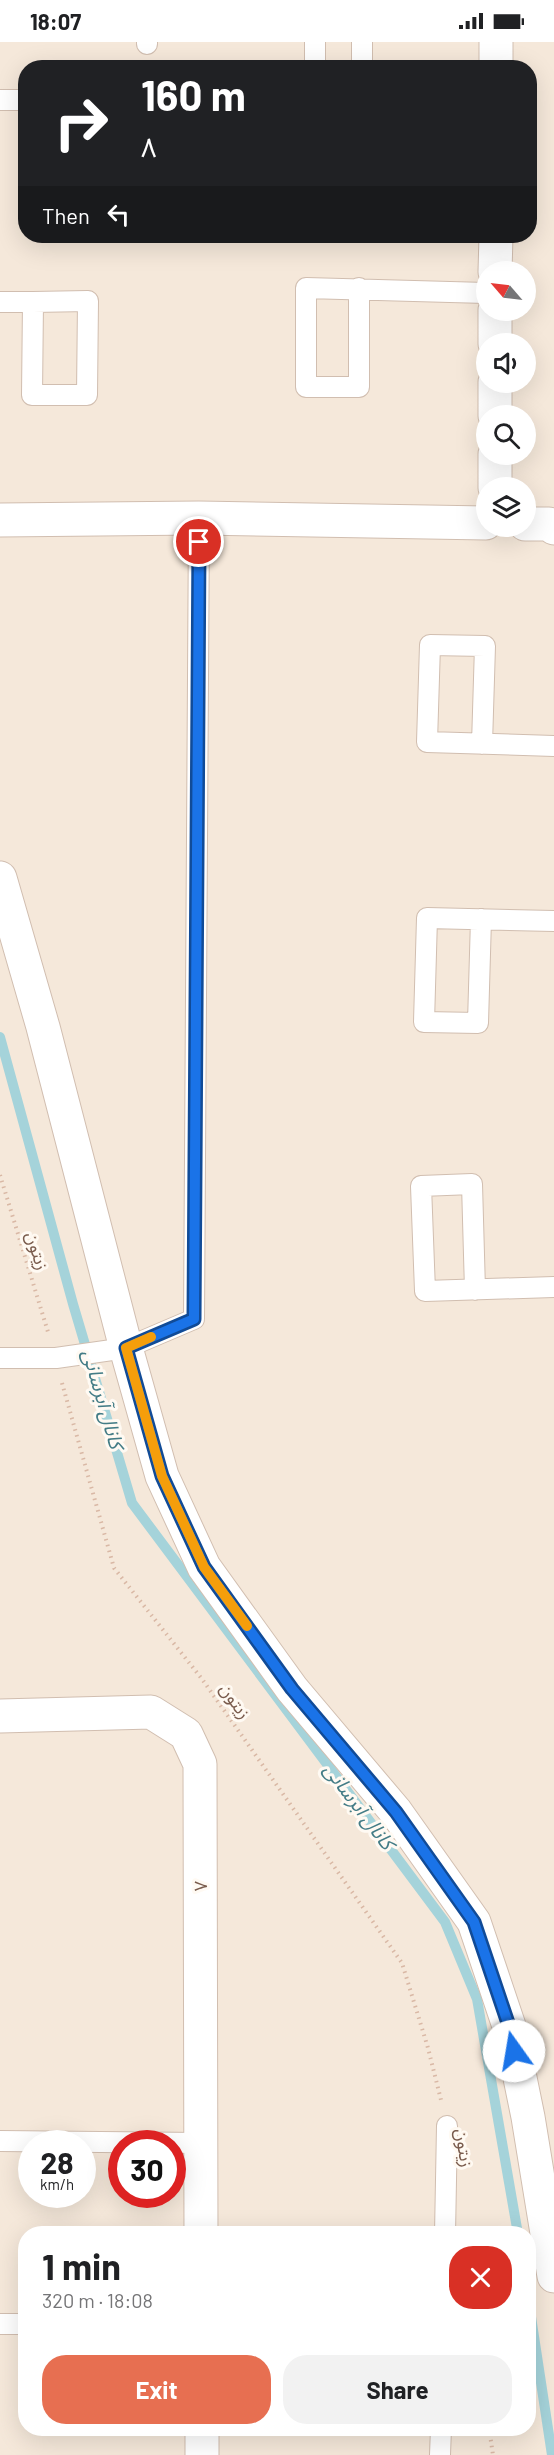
<!DOCTYPE html>
<meta charset="utf-8">
<style>
:root{--surface:#fff;--page:#f2f2f2;--text:#202124;--muted:#757577;--accent:#e76f51}
body{margin:0;font-family:Barlow,"Noto Sans Arabic",sans-serif;background:var(--page);color:var(--text);height:100vh;display:flex;flex-direction:column;font-size:22px;white-space:nowrap}
*{box-sizing:border-box;margin:0}
p{font-size:20px;color:var(--muted)}
.icon{flex:none;width:33px;height:33px;fill:none;stroke:currentColor;stroke-width:2;stroke-linecap:round;stroke-linejoin:round}
.map{position:relative;flex:1;overflow:hidden}
.panel{position:absolute;left:18px;top:2184px;width:518px;height:210px;display:flex;flex-direction:column;background:var(--surface);border-radius:24px;box-shadow:0 6px 24px #0002}
.panel>*{flex:none}
.top-card{position:absolute;left:18px;top:18px;width:519px;height:183px;border-radius:24px;box-shadow:0 6px 24px #0002;background:#202124;color:#fff;overflow:hidden}
.needle{width:39px;rotate:298deg}
.controls{position:absolute;left:476px;top:219px;display:grid;gap:12px}
.controls a{display:grid;place-items:center;width:60px;height:60px;border-radius:50%;background:var(--surface);box-shadow:0 6px 24px #0002;font-size:30px}
.speed{position:absolute;left:18px;top:2088px;display:flex;gap:12px;font-size:30px;font-weight:700;text-align:center}
.speed>*{display:grid;place-content:center;width:78px;height:78px;border-radius:50%;background:var(--surface);box-shadow:0 6px 24px #0002;line-height:1}
.speed small{font-size:15px;font-weight:400}
.speed .limit{border:9px solid #d22;background:#fff;color:#111}
.pin{position:absolute;display:grid;place-items:center;width:51px;height:51px;color:#fff;margin:-26px;border:3px solid #fff;border-radius:50%;box-shadow:0 2px 6px #0007}
.me{position:absolute;width:66px;margin:-33px;rotate:347deg;stroke-linejoin:round;filter:drop-shadow(0 0 4px #0008)}
.turn{display:flex;align-items:center;gap:21px;height:126px;padding:0 24px;font-size:27px}
.turn .icon{width:78px;height:78px;stroke-width:2.5}
.turn b{display:block;font-size:42px;line-height:51px}
.then{display:flex;align-items:center;height:57px;padding:0 24px;background:#0003;gap:12px;font-size:22px}
.round{display:grid;place-items:center;flex:none;width:63px;height:63px;border-radius:24px;background:var(--page)}
.overview{display:flex;align-items:center;justify-content:space-between;height:102px;padding:0 24px}
h1{font-size:36px;font-weight:700;line-height:45px}
.primary-button{display:flex;gap:12px;margin-top:auto;padding:12px 24px}
.primary-button a{flex:1;height:69px;border-radius:24px;background:var(--accent);color:#fff;font-size:24px;font-weight:700;line-height:69px;text-align:center}
.primary-button a+a{background:var(--page);color:var(--text)}
.status{display:flex;justify-content:space-between;align-items:center;height:42px;padding:0 30px;background:var(--surface);direction:ltr}
.status svg{height:16px;fill:currentColor}
.map>svg:first-child{display:block}
</style>
<div class="status"><b>18:07</b><svg viewBox="0 0 49 12"><path d="M0 12V9h3v3zM5 12V6h3v6zM10 12V3h3v9zM15 12V0h3v12zM26 1h20v11H26zM47 4h2v5h-2z"/></svg></div>
<div class="map">
<svg width="554" height="2413" viewBox="0 0 554 2413">
<rect width="100%" height="100%" fill="#fdf6ec"/>
<path fill="#f5e8da" fill-rule="evenodd" d="M0 0H554V2413H0ZM26 26H530V194H26ZM486 230H525V268H486ZM486 302H525V340H486ZM486 374H525V412H486ZM486 446H525V484H486ZM32 2102H82V2152H32ZM122 2102H172V2152H122ZM26 2192H528V2386H26Z"/>
<g fill="none" stroke-linecap="round" stroke-linejoin="round">
<path stroke="#a5d3da" stroke-width="10" d="M0 995 73 1262 132 1461 445 1880 477 1957 518 2192
M528 2255 552 2413"/>
<g stroke="#d1beb0" stroke-width="22">
<path id="lane" d="M315 0V26
M362 0V26
M147 2V0
M0 58H26
M359 246V345H306V246L486 251
M0 260H33L32 353H87L88 259 33 260
M482 702 485 604 430 603 427 700 554 704
M481 877 478 981 424 980 427 876 554 879
M475 1248 472 1142 421 1144 425 1249 554 1245
M0 1316H56L126 1306 194 1277 199 476
M0 2099 201 2101
M445 2192 447 2084
M0 2282H26
M440 2413 441 2386"/>
</g>
<g stroke="#d1beb0" stroke-width="35">
<path id="street" d="M496 26V0
M495 230 496 194
M495 302V268
M495 374V340
M495 446V412
M0 478 199 476 486 481
M525 482H549L554 486
M0 836 43 985 126 1306 162 1434 204 1525 292 1647 396 1770 474 1880 510 1987 528 2075 554 2234
M0 1674 151 1670 186 1692 200 1722 201 2192
M202 2386V2413"/>
</g>
<path stroke="#d9b8a5" stroke-width="4" stroke-dasharray="1.5 4.5" stroke-linecap="butt" d="M0 1133 48 1290
M62 1341 114 1526 202 1637 402 1921 428 2006 441 2058
M489 2386 493 2413"/>
<use href="#lane" stroke="#fff" stroke-width="20"/>
<use href="#street" stroke="#fff" stroke-width="33"/>
</g>
<g fill="none" stroke-linecap="round" stroke-linejoin="round">
<g stroke="#114b97" stroke-width="15">
<path id="route" d="M199 500 194 1277 126 1306 162 1434 204 1525 292 1647 396 1770 474 1880 510 1987 514 2009"/>
</g>
<use href="#route" stroke="#1a73e8" stroke-width="10"/>
<path stroke="#f59e0b" stroke-width="10" d="M151 1295 126 1306 162 1434 204 1525 247 1584"/>
</g>
<g text-anchor="middle" stroke-width="6" stroke-linejoin="round" paint-order="stroke">
<g font-size="18" fill="#7a5c4d" stroke="#fffaf3">
<text transform="translate(37 1209) rotate(73)" y="6">زیتون</text>
<text transform="translate(235 1659) rotate(55)" y="6">زیتون</text>
<text transform="translate(201 1844) rotate(-90)" y="6">۷</text>
<text transform="translate(464 2106) rotate(82)" y="6">زیتون</text>
</g>
<g font-size="20" font-style="italic" fill="#437c86" stroke="#fffaf3">
<text transform="translate(103 1357) rotate(74)" y="7">کانال آبرسانی</text>
<text transform="translate(359 1764) rotate(53)" y="7">کانال آبرسانی</text>
</g>
</g>
</svg>
<div class="controls">
<a><svg class="needle" viewBox="-14 -14 28 28"><path d="M0-13l5 13h-10z" fill="#e53935"/><path d="M0 13l5-13h-10z" fill="#757577"/></svg></a>
<a><svg class="icon" aria-label="sound" viewBox="0 0 24 24"><path d="M4 9h4l5-4v14l-5-4H4zM17 9q2 3 0 6"/></svg></a>
<a><svg class="icon" aria-label="search" viewBox="0 0 24 24"><circle cx="10" cy="10" r="6"/><path d="M15 15l6 6"/></svg></a>
<a><svg class="icon" aria-label="layers" viewBox="0 0 24 24"><path d="M12 4l9 5-9 5-9-5zM3 14l9 5 9-5"/></svg></a>
</div>
<div class="speed"><div>28<small>km/h</small></div><div class="limit">30</div></div>
<div class="pin" style="left:199px;top:500px;background:#d93025"><svg class="icon" aria-label="arrive" viewBox="0 0 24 24"><path d="M6 21V4h12l-3 4 3 4H6"/></svg></div>
<svg class="me" style="left:514px;top:2009px" viewBox="-20 -20 40 40"><circle r="19" fill="#fff"/><path d="M0-13L10 11 0 6-10 11z" fill="#1a73e8"/></svg>
<div class="top-card">
<div class="turn"><svg class="icon" aria-label="right" viewBox="0 0 24 24"><path d="M7 20v-9h11M14 6l5 5-5 5"/></svg><div><b>160 m</b>۸</div></div>
<div class="then">Then<svg class="icon" aria-label="left" viewBox="0 0 24 24"><path d="M17 20v-9H6M10 6l-5 5 5 5"/></svg></div>
</div>
<section class="panel">
<div class="overview"><div><h1>1 min</h1><p>320 m · 18:08</p></div><a class="round" style="background:#d93025;color:#fff"><svg class="icon" aria-label="close" viewBox="0 0 24 24"><path d="M6 6l12 12M18 6L6 18"/></svg></a></div>
<div class="primary-button"><a>Exit</a><a>Share</a></div>
</section>
</div>
